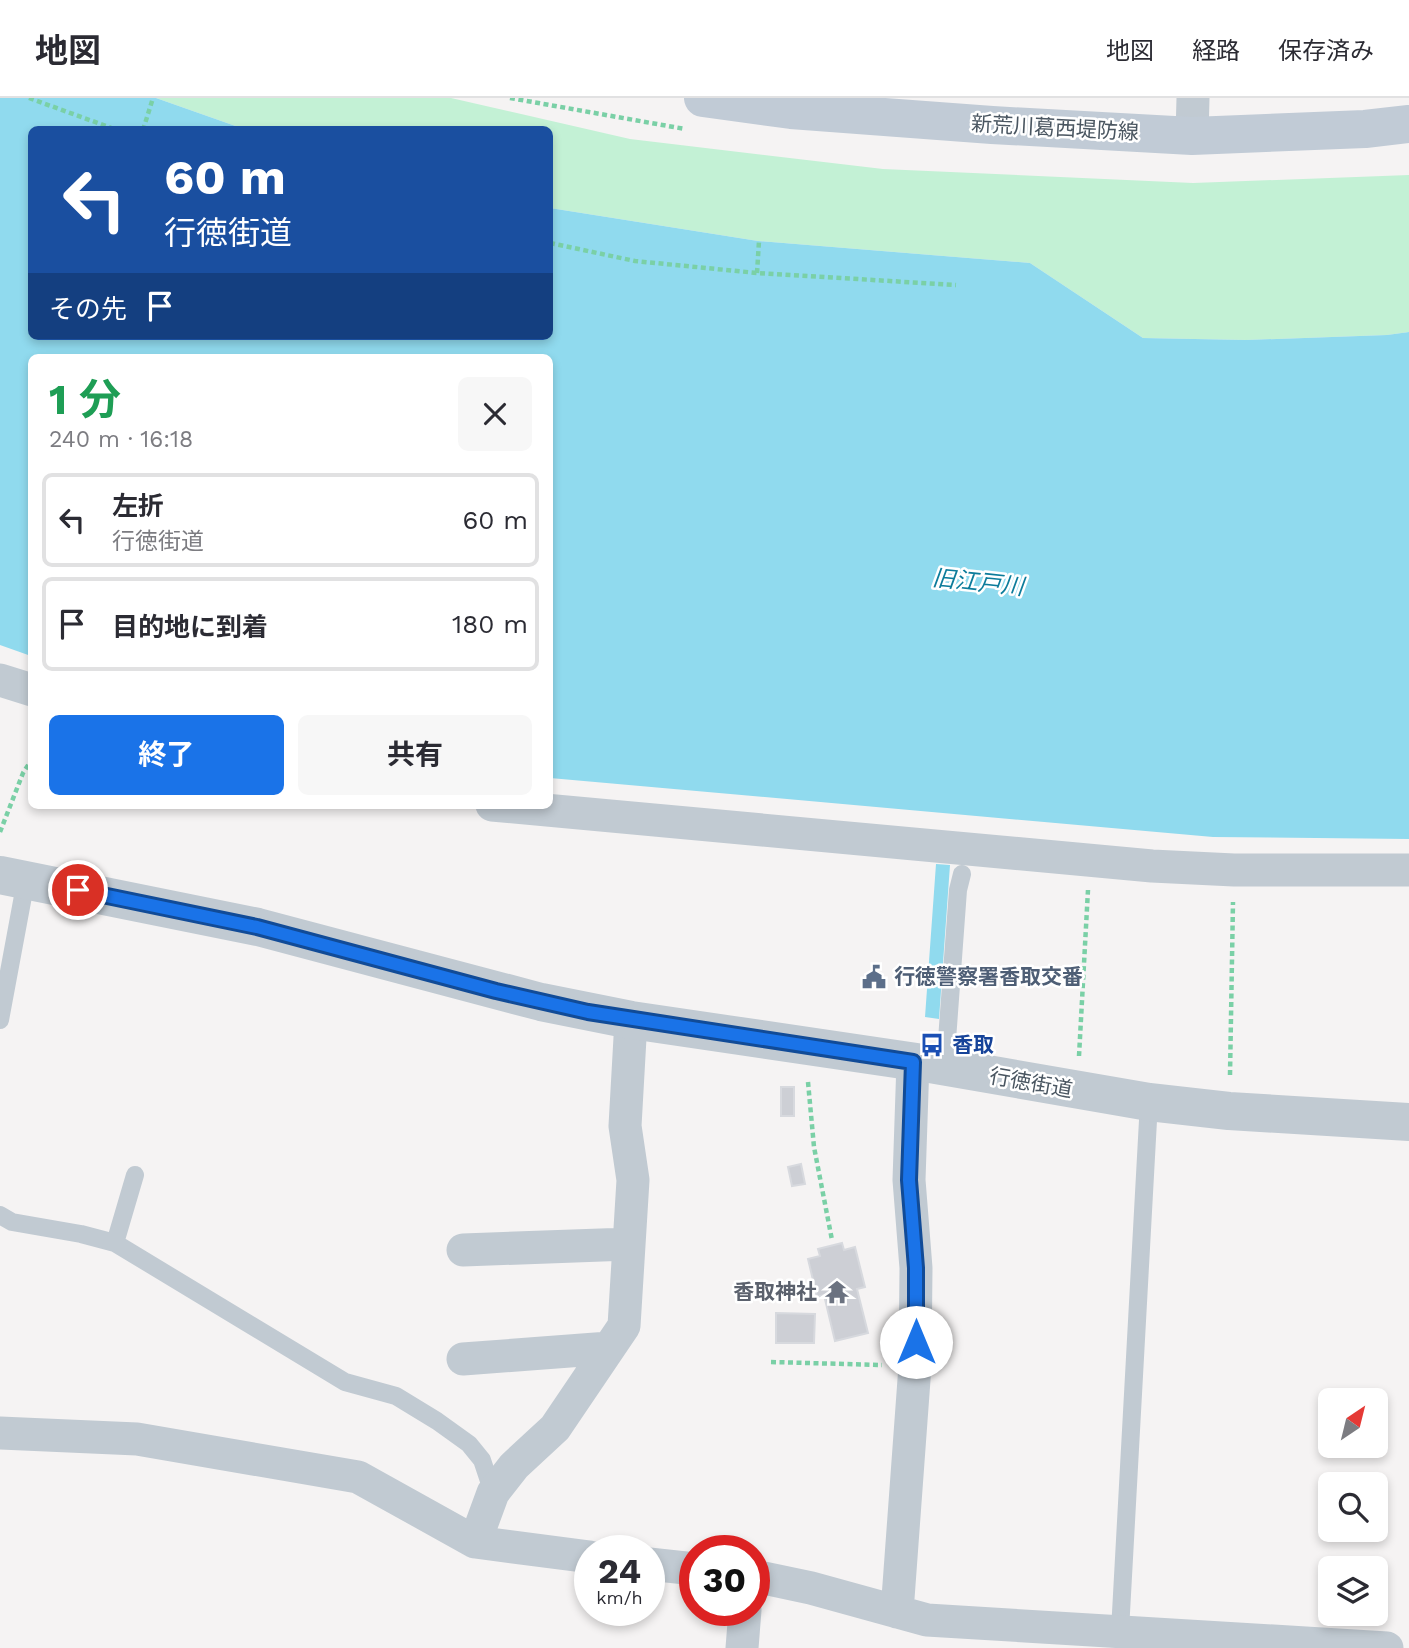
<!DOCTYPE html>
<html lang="ja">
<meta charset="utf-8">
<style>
:root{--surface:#fff;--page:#f7f7f7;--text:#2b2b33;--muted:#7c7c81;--line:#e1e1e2;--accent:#1a73e8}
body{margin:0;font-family:"Work Sans","Noto Sans JP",sans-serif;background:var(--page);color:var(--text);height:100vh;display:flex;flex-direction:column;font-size:26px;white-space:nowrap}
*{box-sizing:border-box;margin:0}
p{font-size:23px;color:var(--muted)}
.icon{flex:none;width:38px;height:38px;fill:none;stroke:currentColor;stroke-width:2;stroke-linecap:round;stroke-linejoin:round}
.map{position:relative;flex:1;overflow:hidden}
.panel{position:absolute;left:28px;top:256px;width:525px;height:455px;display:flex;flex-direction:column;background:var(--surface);border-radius:10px;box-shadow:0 4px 10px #0003}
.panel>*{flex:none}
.hud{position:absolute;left:28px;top:28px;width:525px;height:214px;border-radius:10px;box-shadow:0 4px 10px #0003;background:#1a4fa0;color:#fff;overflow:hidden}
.needle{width:46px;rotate:35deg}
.buttons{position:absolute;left:1318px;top:1290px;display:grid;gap:14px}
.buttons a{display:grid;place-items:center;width:70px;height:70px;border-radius:10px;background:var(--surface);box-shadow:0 4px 10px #0003;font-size:35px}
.speed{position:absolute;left:574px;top:1437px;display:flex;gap:14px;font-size:35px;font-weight:700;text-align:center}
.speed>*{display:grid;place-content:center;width:91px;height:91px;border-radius:50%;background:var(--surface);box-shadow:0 4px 10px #0003;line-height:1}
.speed small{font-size:18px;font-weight:400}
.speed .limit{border:10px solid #d22;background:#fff;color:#111}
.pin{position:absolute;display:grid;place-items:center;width:60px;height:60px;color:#fff;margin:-30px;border:4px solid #fff;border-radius:50%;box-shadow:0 2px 7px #0007}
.me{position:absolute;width:77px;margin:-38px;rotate:0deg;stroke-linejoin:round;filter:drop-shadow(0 0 5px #0008)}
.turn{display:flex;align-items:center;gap:24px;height:147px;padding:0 21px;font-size:32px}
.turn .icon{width:91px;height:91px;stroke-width:2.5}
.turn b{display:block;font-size:49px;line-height:60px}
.then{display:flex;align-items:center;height:66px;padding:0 21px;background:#0003;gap:14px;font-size:26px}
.round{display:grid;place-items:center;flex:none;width:74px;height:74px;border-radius:10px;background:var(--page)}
.summary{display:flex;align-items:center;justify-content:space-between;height:119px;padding:0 21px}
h1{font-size:42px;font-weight:700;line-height:52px;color:#1e9e55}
.primary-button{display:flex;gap:14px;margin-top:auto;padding:14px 21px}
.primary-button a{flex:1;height:80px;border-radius:10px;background:var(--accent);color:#fff;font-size:28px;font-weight:700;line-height:80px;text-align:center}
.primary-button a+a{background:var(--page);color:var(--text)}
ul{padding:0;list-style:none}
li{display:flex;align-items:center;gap:21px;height:94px;margin:0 14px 10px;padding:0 7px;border:4px solid var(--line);border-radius:10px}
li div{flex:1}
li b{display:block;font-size:26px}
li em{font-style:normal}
header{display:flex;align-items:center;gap:42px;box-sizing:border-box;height:98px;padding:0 35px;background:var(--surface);border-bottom:2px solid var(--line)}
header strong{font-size:33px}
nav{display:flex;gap:38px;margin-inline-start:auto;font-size:24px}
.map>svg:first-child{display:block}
</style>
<header>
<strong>地図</strong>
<nav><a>地図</a><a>経路</a><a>保存済み</a></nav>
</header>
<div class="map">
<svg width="1409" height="1550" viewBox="0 0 1409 1550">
<rect width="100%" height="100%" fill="#f5f3f3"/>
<path fill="#c3f1d5" d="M156 0H451L630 41 883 71 1193 85 1409 77V234L1387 237 1246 242 1143 240 1030 165 758 143 550 110V32L244 31Z"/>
<path fill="#90daee" d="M0 0H156L244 31 32 32V238H550V110L758 143 1030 165 1143 240 1246 242 1387 237 1409 234V741L1213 739 550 680V259H32L31 558 0 547Z
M936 766 950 767 939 921 925 919Z"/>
<path fill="#cdcfd5" stroke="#d7d9de" stroke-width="2" d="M781 989H794V1018H781Z
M801 1066 805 1086 792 1088 788 1069Z
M842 1145 844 1152 855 1149 865 1189 857 1191 868 1235 835 1243 824 1197 817 1199 808 1161 820 1158 818 1151Z
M776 1215 815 1216 814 1245H776Z"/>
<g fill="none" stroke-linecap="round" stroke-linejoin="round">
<path stroke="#7ad0a6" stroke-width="4.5" stroke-dasharray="5 3.5" stroke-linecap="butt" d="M29 0 117 32
M510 0 685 31
M143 32 153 0
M550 145 635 163 757 175 956 187
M757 175 759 143
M0 734 23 675 32 661
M1079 958 1088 792
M1230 977 1233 804
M808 984 814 1049 832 1142
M771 1264 882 1267"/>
<path stroke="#c1cad2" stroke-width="18" d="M0 922 26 782
M945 969 958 792 962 776
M0 1117 12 1124 81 1136 115 1145 345 1284 396 1298 437 1323 469 1346 482 1362 493 1395
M115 1145 135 1077
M1120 1533 1149 1004"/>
<path stroke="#c1cad2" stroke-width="33" d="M1192 38 1193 0
M0 582 32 592
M492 707 1152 768 1234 772H1409
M463 1152 629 1146
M463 1261 609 1250
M0 1335 137 1341 358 1379 475 1444 590 1459
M475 1444 493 1395 514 1368 555 1330 624 1228 633 1082 625 1028 631 922
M649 1466 695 1471
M754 1478 811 1490 927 1522 1387 1550
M897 1514 915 1268 916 1170 909 1082 913 964
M742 1550 745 1512"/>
<path stroke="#c1cad2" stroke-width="38" d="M0 777 258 829 541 904 631 922 930 966 1149 1004 1229 1013 1409 1024"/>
<path stroke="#c1cbd6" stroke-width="38" d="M703 0 791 12 992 27 1192 38 1365 31 1409 26"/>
</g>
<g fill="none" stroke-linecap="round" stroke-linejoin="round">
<g stroke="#114b97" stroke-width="18">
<path id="route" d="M78 792 257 829 496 893 588 914 913 964 909 1082 916 1170V1244"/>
</g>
<use href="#route" stroke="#1a73e8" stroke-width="12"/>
</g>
<defs>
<g id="civic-bare" transform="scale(1.89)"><path d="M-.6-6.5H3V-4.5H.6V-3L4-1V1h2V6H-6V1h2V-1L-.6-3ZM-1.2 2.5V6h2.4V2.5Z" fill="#5c6f8a" stroke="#fff" stroke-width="2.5" paint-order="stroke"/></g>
<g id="bus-bare" transform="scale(1.89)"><path d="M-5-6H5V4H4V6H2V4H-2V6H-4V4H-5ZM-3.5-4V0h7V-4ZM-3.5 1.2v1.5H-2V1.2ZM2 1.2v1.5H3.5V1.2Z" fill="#1a4fb4" stroke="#fff" stroke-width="2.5" paint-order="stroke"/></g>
<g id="temple-bare" transform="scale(1.89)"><path d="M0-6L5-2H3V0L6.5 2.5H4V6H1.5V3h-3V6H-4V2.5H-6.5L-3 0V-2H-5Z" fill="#6b7280" stroke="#fff" stroke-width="2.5" paint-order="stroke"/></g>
</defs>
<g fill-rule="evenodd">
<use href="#civic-bare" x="874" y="879"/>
<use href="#bus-bare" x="932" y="947"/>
<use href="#temple-bare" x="837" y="1194"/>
</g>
<g text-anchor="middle" stroke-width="5" stroke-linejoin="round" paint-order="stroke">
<g font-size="21" fill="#4a5661" stroke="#fff">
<text transform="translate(1055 30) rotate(3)" y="7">新荒川葛西堤防線</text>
<text transform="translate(1031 985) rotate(10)" y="7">行徳街道</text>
</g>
<g font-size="21" font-weight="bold" fill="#4e5e75" stroke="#fff" text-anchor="start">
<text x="894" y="886">行徳警察署香取交番</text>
</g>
<g font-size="21" font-weight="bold" fill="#164399" stroke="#fff" text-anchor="start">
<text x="952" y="954">香取</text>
</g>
<g font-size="21" font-weight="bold" fill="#5b616d" stroke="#fff" text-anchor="end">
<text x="817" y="1201">香取神社</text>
</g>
<g font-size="23" font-style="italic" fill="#0c7c9b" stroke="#fff">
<text transform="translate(978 484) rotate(6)" y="8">旧江戸川</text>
</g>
</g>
</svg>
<div class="buttons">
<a><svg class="needle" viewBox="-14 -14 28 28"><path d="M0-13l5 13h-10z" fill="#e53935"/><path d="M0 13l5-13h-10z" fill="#7c7c81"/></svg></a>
<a><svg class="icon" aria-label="search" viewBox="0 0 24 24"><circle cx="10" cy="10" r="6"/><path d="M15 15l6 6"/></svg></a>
<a><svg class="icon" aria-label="layers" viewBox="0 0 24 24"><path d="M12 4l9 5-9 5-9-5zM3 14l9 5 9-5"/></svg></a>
</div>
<div class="speed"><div>24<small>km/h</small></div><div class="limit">30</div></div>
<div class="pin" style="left:78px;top:792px;background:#d93025"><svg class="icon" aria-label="arrive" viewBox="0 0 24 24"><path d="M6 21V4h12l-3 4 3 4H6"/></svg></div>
<svg class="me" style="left:916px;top:1244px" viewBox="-20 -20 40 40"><circle r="19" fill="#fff"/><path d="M0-13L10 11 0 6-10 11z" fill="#1a73e8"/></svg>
<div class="hud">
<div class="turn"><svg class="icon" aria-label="left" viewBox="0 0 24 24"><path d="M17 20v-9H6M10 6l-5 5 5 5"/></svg><div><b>60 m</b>行徳街道</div></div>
<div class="then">その先<svg class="icon" aria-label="arrive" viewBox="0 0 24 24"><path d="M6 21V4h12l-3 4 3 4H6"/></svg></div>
</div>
<section class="panel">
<div class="summary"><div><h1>1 分</h1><p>240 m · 16:18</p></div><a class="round"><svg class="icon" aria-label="close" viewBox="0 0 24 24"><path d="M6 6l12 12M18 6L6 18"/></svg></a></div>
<ul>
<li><svg class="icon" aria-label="left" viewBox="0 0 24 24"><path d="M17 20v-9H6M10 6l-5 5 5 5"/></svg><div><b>左折</b><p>行徳街道</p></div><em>60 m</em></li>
<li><svg class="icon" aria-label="arrive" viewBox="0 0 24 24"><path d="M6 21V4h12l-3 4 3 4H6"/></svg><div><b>目的地に到着</b></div><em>180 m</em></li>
</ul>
<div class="primary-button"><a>終了</a><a>共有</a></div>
</section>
</div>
